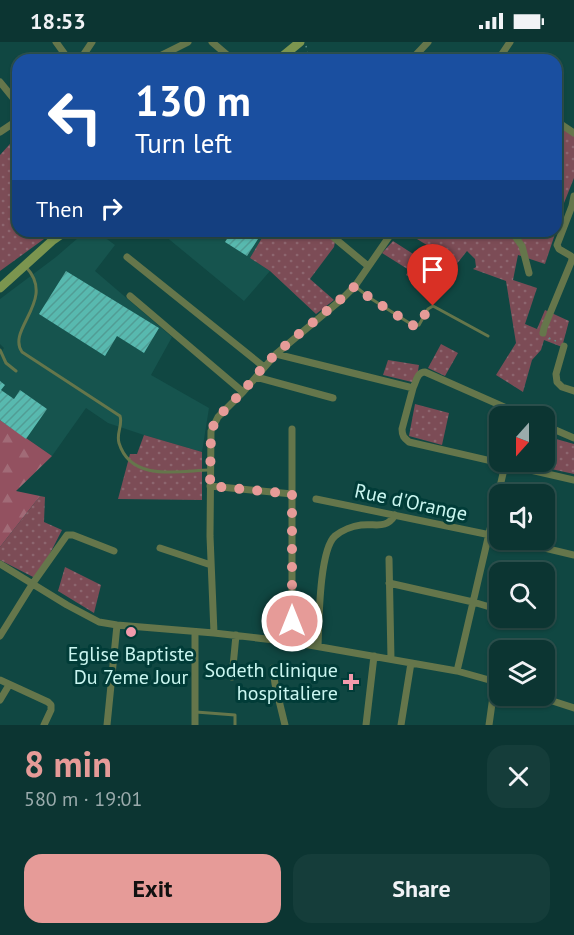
<!DOCTYPE html>
<meta charset="utf-8">
<style>
:root{--surface:#0c3532;--page:#153d3a;--text:#f1f3f6;--muted:#9aabac;--line:#2c504d;--accent:#e69b98}
body{margin:0;font-family:"PT Sans",sans-serif;background:var(--page);color:var(--text);height:100vh;display:flex;flex-direction:column;font-size:22px;white-space:nowrap}
*{box-sizing:border-box;margin:0}
p{font-size:20px;color:var(--muted)}
.icon{flex:none;width:33px;height:33px;fill:none;stroke:currentColor;stroke-width:2;stroke-linecap:round;stroke-linejoin:round}
.map{position:relative;height:683px;overflow:hidden}
.details{display:flex;flex-direction:column;background:var(--surface);flex:1}
.details>*{flex:none}
.top-card{position:absolute;left:12px;top:12px;width:550px;height:183px;border-radius:18px;box-shadow:0 2px 4px #0004,0 0 0 2px var(--line);background:#1a4fa0;color:#fff;overflow:hidden}
.needle{width:39px;rotate:201deg}
.tools{position:absolute;left:489px;top:364px;display:grid;gap:12px}
.tools a{display:grid;place-items:center;width:66px;height:66px;border-radius:12px;background:var(--surface);box-shadow:0 2px 4px #0004,0 0 0 2px var(--line);font-size:30px}
.pin{position:absolute;display:grid;place-items:center;width:51px;height:51px;color:#fff;margin:-62px -26px;border-radius:50% 50% 50% 0;rotate:-45deg;box-shadow:0 0 6px #0007}
.pin .icon{rotate:45deg}
.me{position:absolute;width:66px;margin:-33px;rotate:0deg;stroke-linejoin:round;filter:drop-shadow(0 0 4px #0008)}
.turn{display:flex;align-items:center;gap:21px;height:126px;padding:0 24px;font-size:27px}
.turn .icon{width:78px;height:78px;stroke-width:2.5}
.turn b{display:block;font-size:42px;line-height:51px}
.then{display:flex;align-items:center;height:57px;padding:0 24px;background:#0003;gap:12px;font-size:22px}
.round{display:grid;place-items:center;flex:none;width:63px;height:63px;border-radius:18px;background:var(--page)}
.overview{display:flex;align-items:center;justify-content:space-between;height:102px;padding:0 24px}
h1{font-size:36px;font-weight:700;line-height:45px;color:var(--accent)}
.action{display:flex;gap:12px;margin-top:auto;padding:12px 24px}
.action a{flex:1;height:69px;border-radius:18px;background:var(--accent);color:#111;font-size:24px;font-weight:700;line-height:69px;text-align:center}
.action a+a{background:var(--page);color:var(--text)}
.status{display:flex;justify-content:space-between;align-items:center;height:42px;padding:0 30px;background:var(--surface);direction:ltr}
.status svg{height:16px;fill:currentColor}
.map>svg:first-child{display:block}
</style>
<div class="status"><b>18:53</b><svg viewBox="0 0 49 12"><path d="M0 12V9h3v3zM5 12V6h3v6zM10 12V3h3v9zM15 12V0h3v12zM26 1h20v11H26zM47 4h2v5h-2z"/></svg></div>
<div class="map">
<svg width="574" height="683" viewBox="0 0 574 683">
<defs>
<pattern id="green-dots" width="8" height="8" patternUnits="userSpaceOnUse" patternTransform="scale(1.5)"><rect width="8" height="8" fill="#7c4c56"/><path d="M2 2h.1M6 6h.1" fill="none" stroke="#8d666f" stroke-width="1.8" stroke-linecap="round"/></pattern>
<pattern id="forest-firs" width="22" height="20" patternUnits="userSpaceOnUse" patternTransform="scale(1.5)"><rect width="22" height="20" fill="#935160"/><path d="M5 1l3.5 6h-7zM16 11l3.5 6h-7z" fill="#a16b77"/></pattern>
<pattern id="building-hatch" width="6" height="6" patternUnits="userSpaceOnUse" patternTransform="scale(1.5)"><rect width="6" height="6" fill="#58b9af"/><path d="M-1 1l2-2M0 6l6-6M5 7l2-2" fill="none" stroke="#519d95"/></pattern>
</defs>
<rect width="100%" height="100%" fill="#104742"/>
<path fill="#16544e" d="M86 189H96L115 203 95 229 172 295 151 333 209 366 202 410 144 393 108 381 86 366 52 414 0 378V312L4 306 0 302V257L56 215Z
M159 189H266L250 216 270 229 244 259Z"/>
<path fill="url(#green-dots)" d="M556 81 574 94V136L564 161 557 159Z
M18 93V189H55L0 229V113Z
M266 189H322L335 200 334 205 310 237 334 258 316 272 270 229 250 216Z
M404 189H556L545 222 518 213 513 238 537 246 525 282 537 287 545 268 569 279 562 305 544 298 541 308 532 318 523 350 496 333 516 301 506 239 473 227 476 225 475 217 467 209 445 237 436 251 406 233 409 228 382 211 393 199 421 217 430 205Z
M441 302 458 311 445 334 428 326Z
M388 318 419 323 416 341 383 333Z
M415 362 449 371 442 403 409 394Z
M545 383 552 386 549 395 574 402V432L542 425 549 396 545 394Z
M144 393 202 410V458L118 457 130 412H137Z
M40 454 45 455 44 480 62 488 37 537 0 518V505Z
M65 525 101 543 94 571 58 549Z"/>
<path fill="url(#forest-firs)" d="M0 378 52 414 16 449 40 454 0 505Z"/>
<path fill="url(#building-hatch)" d="M232 189H253L260 194 247 214 225 200Z
M66 229 159 286 144 311 117 294 105 314 39 272Z
M0 339 5 343 1 348 14 357 20 348 47 367 26 397 0 378Z"/>
<g fill="none" stroke-linecap="round" stroke-linejoin="round">
<path stroke="#60928d" stroke-width="1.5" stroke-dasharray="1.5 4.5" stroke-linecap="butt" d="M306 4 309 18
M456 189 458 191
M549 296 558 300"/>
<path stroke="#65764b" stroke-width="3" d="M26 225C57 258 6 287 22 310L120 374C123 383 116 391 119 401 131 440 178 429 209 428
M356 245 370 256 414 284 419 283 428 267 433 264 488 294
M0 308 6 321 16 329
M196 670 235 673V683"/>
<path stroke="#65764b" stroke-width="7" d="M56 0 69 18
M212 0 233 18
M412 17 428 0
M80 18 92 0
M152 18 188 0
M498 18 510 0
M0 40 18 62
M556 79 574 91
M0 90 18 78
M326 189 368 224
M511 189 522 204 529 231
M127 215 264 325
M130 254 243 350
M543 291 544 286 572 218 571 214 559 207 557 203 572 164 574 154
M564 304 556 332 557 340 562 345 574 349
M276 312 413 346 402 387C402 394 404 396 409 400L574 438
M256 335 333 356
M413 346C416 340 417 330 425 330L527 375
M544 383 574 396
M210 444 292 452
M316 457 500 495
M511 498 574 513
M160 506 211 523
M389 517 391 617
M0 522 67 563 99 580 117 583 214 591 292 600 457 629 500 641
M389 541 473 560 500 568
M528 576 539 579
M195 590V683
M214 591 210 494 211 389 218 375 243 350 276 312 342 257 355 244 393 189
M0 594 33 541 67 493H73L114 509
M292 600V387
M318 604C319 582 319 508 335 494 342 488 353 484 361 483 375 481 386 488 395 473
M273 626 275 642 285 683
M457 629 505 423
M232 635 236 593
M0 638 48 660 51 663V668L44 683
M537 654 574 666
M0 658 9 643
M107 683 117 583
M366 683 374 614
M401 683 411 621
M489 683 495 640"/>
<path stroke="#7b954f" stroke-width="9" d="M278 18 300 0
M0 246 53 198 66 189"/>
</g>
<g fill="none" stroke-linecap="round" stroke-linejoin="round">
<path stroke="#e69b98" stroke-width="10" stroke-dasharray="0 18" d="M292 579V452L210 444 211 389C218 372 231 362 243 349 254 337 264 322 277 311 302 288 330 268 355 244L370 256 414 284 419 283 428 267 433 264"/>
</g>
<g fill="#f29aac" stroke="#013c38" stroke-width="2">
<circle cx="131" cy="590" r="6"/>
<path d="M348 631h6v6h6v6h-6v6h-6v-6h-6v-6h6z"/>
</g>
<g text-anchor="middle" stroke-width="6" stroke-linejoin="round" paint-order="stroke">
<g font-size="20" fill="#caf6f0" stroke="#013c38">
<text transform="translate(411 460) rotate(12)" y="7">Rue d'Orange</text>
</g>
<g font-size="20" fill="#caf6f0" stroke="#013c38">
<text x="131" y="619">Eglise Baptiste<tspan x="131" dy="23">Du 7eme Jour</tspan></text>
<text x="338" y="635" text-anchor="end">Sodeth clinique<tspan x="338" dy="23">hospitaliere</tspan></text>
</g>
</g>
</svg>
<div class="tools">
<a><svg class="needle" viewBox="-14 -14 28 28"><path d="M0-13l5 13h-10z" fill="#e53935"/><path d="M0 13l5-13h-10z" fill="#9aabac"/></svg></a>
<a><svg class="icon" aria-label="sound" viewBox="0 0 24 24"><path d="M4 9h4l5-4v14l-5-4H4zM17 9q2 3 0 6"/></svg></a>
<a><svg class="icon" aria-label="search" viewBox="0 0 24 24"><circle cx="10" cy="10" r="6"/><path d="M15 15l6 6"/></svg></a>
<a><svg class="icon" aria-label="layers" viewBox="0 0 24 24"><path d="M12 4l9 5-9 5-9-5zM3 14l9 5 9-5"/></svg></a>
</div>
<div class="pin" style="left:433px;top:264px;background:#d93025"><svg class="icon" aria-label="arrive" viewBox="0 0 24 24"><path d="M6 21V4h12l-3 4 3 4H6"/></svg></div>
<svg class="me" style="left:292px;top:579px" viewBox="-20 -20 40 40"><circle r="17" fill="#e69b98" stroke="#fff" stroke-width="3"/><path d="M0-11L8 9 0 5-8 9z" fill="#fff"/></svg>
<div class="top-card">
<div class="turn"><svg class="icon" aria-label="left" viewBox="0 0 24 24"><path d="M17 20v-9H6M10 6l-5 5 5 5"/></svg><div><b>130 m</b>Turn left</div></div>
<div class="then">Then<svg class="icon" aria-label="right" viewBox="0 0 24 24"><path d="M7 20v-9h11M14 6l5 5-5 5"/></svg></div>
</div>
</div>
<section class="details">
<div class="overview"><div><h1>8 min</h1><p>580 m · 19:01</p></div><a class="round"><svg class="icon" aria-label="close" viewBox="0 0 24 24"><path d="M6 6l12 12M18 6L6 18"/></svg></a></div>
<div class="action"><a>Exit</a><a>Share</a></div>
</section>
